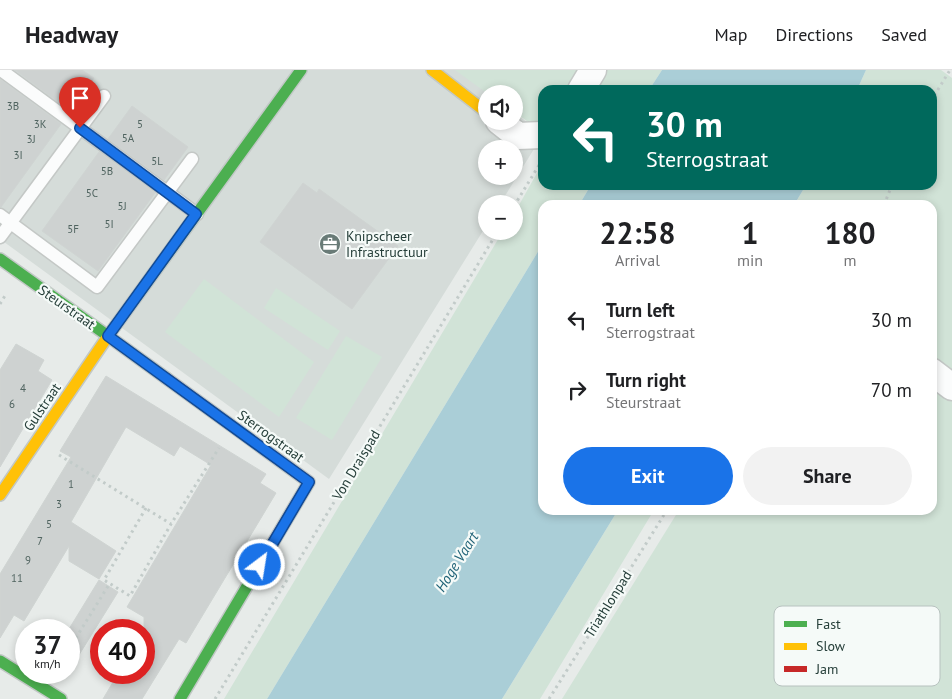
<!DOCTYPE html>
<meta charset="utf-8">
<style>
:root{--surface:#fff;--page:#f2f2f2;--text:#202124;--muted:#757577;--line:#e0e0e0;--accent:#1a73e8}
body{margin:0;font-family:"PT Sans",sans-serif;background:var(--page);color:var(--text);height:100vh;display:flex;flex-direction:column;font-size:19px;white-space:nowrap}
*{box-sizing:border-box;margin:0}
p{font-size:16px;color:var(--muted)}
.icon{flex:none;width:28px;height:28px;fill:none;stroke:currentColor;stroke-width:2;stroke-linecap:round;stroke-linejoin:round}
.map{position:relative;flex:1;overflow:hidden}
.drawer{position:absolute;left:538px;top:130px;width:399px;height:315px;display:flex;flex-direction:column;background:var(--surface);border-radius:15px;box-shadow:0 2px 8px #0003}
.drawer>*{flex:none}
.top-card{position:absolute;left:538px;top:15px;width:399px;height:105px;border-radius:15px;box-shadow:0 2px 8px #0003;background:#00695c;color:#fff;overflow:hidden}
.controls{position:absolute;left:478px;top:15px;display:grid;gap:10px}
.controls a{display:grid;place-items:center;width:45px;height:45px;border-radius:50%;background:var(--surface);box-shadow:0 2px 8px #0003;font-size:25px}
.speed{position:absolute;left:15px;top:549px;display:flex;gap:10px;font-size:25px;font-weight:700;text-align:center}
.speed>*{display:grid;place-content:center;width:65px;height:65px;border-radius:50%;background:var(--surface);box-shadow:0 2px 8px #0003;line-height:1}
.speed small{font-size:12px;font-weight:400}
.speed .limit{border:8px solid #d22;background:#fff;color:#111}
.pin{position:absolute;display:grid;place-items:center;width:42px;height:42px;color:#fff;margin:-51px -21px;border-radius:50% 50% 50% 0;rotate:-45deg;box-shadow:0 0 5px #0007}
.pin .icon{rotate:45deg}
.me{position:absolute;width:55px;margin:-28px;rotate:31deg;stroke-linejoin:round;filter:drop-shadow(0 0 4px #0008)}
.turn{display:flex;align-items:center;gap:18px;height:105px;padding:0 25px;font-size:22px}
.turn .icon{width:65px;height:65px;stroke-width:2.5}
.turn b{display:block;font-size:35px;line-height:42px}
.eta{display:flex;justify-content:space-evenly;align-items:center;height:85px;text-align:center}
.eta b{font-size:30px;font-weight:700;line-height:35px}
.action{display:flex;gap:10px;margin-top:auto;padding:10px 25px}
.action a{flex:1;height:58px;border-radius:30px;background:var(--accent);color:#fff;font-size:20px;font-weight:700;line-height:58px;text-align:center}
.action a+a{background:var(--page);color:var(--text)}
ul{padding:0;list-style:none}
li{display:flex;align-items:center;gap:15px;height:70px;padding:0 25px}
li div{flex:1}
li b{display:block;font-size:19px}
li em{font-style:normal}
header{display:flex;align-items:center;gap:30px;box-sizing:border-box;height:70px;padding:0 25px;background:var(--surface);border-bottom:1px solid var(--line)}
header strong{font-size:24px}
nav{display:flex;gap:28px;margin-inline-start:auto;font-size:18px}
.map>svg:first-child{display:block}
</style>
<header>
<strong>Headway</strong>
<nav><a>Map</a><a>Directions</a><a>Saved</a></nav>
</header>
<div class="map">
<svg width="952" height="629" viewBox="0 0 952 629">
<rect width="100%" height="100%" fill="#e7ebe9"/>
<path fill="#d5dcd9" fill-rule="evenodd" d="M0 0H458L489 24H486V51H514V42L542 64V66L500 134H486V156L329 409 0 169ZM486 79H514V106H486Z"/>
<path fill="#d1e3d7" d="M455 0H582L570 20H542V55C531 56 523 48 514 42V24H488Z
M602 0H662L649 20H590Z
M866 0H941L952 8V304L931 288V135H794L806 115H931V20H857Z
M542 94V115H591L579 135H542V175L267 629H224L503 161H514V144Z
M204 209 314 292 279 347 165 262Z
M276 218 340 261 328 280 264 238Z
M346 266 382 287 332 370 296 348Z
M931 312 952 328V629H562L679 440H931Z
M618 440H654L540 629H502Z"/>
<path fill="#aaced7" d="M662 0H866L857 20H649Z
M591 115H806L794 135H579Z
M542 175V440H618L502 629H267Z"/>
<path fill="#ced2d1" stroke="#cfd4d2" d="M15 0H82L94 8 70 41Z
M0 9 61 54 1 137H0Z
M132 36 188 77 164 110 108 69Z
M99 82 155 123 98 201 42 161Z
M303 113 317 123 319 119 398 176 352 239 260 172Z
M16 274 44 290 38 301 52 310 0 397V300Z
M106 306 266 404 260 413 276 423 186 573 179 569 142 629H103L119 602H144V547L127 537 211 395 180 376 174 386 126 357 71 452 116 481 99 509 69 491V476L24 551 14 545 0 568V504L71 387 60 381Z
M99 510 118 522 69 601V559Z"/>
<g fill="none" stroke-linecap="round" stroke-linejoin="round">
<g stroke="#c4c8c6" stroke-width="15">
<path id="lane" d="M1 0 197 144
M0 145 97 217 192 89
M0 167 104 26"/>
</g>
<g stroke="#c4c8c6" stroke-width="29">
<path id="street" d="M581 20 593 0
M499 51 518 66 542 65
M931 301 952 317"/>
</g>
<g stroke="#c2c8c6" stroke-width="14">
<path id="fast" d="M0 189 108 266 301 0
M0 591 61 629
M180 629 271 476"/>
</g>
<g stroke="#c2c8c6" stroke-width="14">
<path id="slow" d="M432 0 486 42
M0 425 108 266 166 308"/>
</g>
<g stroke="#c2c8c6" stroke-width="14">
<path id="jam" d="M166 308 309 412 271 476"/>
</g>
<path stroke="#c2cbc9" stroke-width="3" stroke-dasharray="2.5 4" stroke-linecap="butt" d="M931 31 950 0
M884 135 892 115
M514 136 541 92
M0 234 6 224
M59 385 171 454
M146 438 104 510 130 526 171 454 219 378
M69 579 110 513
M215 629 498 161
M549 629 667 440"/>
<use href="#lane" stroke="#fbfcfc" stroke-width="12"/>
<use href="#street" stroke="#fbfcfc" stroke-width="26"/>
<use href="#fast" stroke="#4caf50" stroke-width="11"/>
<use href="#slow" stroke="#ffc107" stroke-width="11"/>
<use href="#jam" stroke="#c62828" stroke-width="11"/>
</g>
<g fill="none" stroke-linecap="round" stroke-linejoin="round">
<g stroke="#114b97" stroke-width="12">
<path id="route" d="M80 58 196 144 108 266 309 412 260 495"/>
</g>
<use href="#route" stroke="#1a73e8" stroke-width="9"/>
</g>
<defs>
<g id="office-disc" transform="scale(1.125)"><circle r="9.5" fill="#697b77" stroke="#f5faf8"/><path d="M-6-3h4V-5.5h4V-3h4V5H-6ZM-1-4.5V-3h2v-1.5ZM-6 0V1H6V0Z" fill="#fff"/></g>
</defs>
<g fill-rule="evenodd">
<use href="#office-disc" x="330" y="174"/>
</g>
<g text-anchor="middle" stroke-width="4.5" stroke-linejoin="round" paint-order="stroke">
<g font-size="11" fill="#506460">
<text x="13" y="40">3B</text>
<text x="40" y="58">3K</text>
<text x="140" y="58">5</text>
<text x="128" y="72">5A</text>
<text x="31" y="73">3J</text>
<text x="18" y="89">3I</text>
<text x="157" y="95">5L</text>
<text x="107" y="105">5B</text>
<text x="92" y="127">5C</text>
<text x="122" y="140">5J</text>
<text x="109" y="158">5I</text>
<text x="73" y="163">5F</text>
<text x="23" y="322">4</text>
<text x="12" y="338">6</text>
<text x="71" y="418">1</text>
<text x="59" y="438">3</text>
<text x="49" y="458">5</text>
<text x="40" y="475">7</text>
<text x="28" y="494">9</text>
<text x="17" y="512">11</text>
</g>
<g font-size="14" fill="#253e39" stroke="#f5faf8" text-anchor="start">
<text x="346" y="171">Knipscheer<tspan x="346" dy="16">Infrastructuur</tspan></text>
</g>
<g font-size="14" fill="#253e39" stroke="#f5faf8">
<text transform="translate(67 237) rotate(35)" y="5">Steurstraat</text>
<text transform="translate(42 337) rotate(-56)" y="5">Gulstraat</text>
<text transform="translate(271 366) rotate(36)" y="5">Sterrogstraat</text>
<text transform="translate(356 395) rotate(-59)" y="5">Von Draispad</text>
<text transform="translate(608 534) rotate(-58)" y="5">Triathlonpad</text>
</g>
<g font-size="15" font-style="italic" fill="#216478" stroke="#f5faf8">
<text transform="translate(457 492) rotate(-58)" y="5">Hoge Vaart</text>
</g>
</g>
<rect x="774" y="536" width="166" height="80" rx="8" fill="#f5faf8" stroke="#b7c2bf" stroke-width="1"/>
<rect x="784" y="551" width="23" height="6" fill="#4caf50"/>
<rect x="784" y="573" width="23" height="7" fill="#ffc107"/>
<rect x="784" y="596" width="23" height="6" fill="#c62828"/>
<g font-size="14" fill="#253e39">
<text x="816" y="559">Fast</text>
<text x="816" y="581">Slow</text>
<text x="816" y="604">Jam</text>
</g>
</svg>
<div class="controls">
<a><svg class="icon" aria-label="sound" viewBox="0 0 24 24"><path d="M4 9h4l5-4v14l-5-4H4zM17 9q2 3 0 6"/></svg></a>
<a>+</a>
<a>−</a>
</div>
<div class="speed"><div>37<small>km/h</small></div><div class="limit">40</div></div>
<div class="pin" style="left:80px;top:58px;background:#d93025"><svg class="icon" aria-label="arrive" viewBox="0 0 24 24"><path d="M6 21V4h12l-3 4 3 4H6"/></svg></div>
<svg class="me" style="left:260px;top:495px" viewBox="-20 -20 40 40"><circle r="17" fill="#1a73e8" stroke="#fff" stroke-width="3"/><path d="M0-11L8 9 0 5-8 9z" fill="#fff"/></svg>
<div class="top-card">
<div class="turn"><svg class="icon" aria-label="left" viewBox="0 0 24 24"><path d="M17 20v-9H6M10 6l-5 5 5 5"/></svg><div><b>30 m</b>Sterrogstraat</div></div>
</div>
<section class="drawer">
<div class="eta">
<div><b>22:58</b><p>Arrival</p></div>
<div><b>1</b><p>min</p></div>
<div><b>180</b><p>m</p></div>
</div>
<ul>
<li><svg class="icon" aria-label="left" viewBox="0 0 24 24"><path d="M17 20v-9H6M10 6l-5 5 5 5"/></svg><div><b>Turn left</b><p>Sterrogstraat</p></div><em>30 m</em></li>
<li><svg class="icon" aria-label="right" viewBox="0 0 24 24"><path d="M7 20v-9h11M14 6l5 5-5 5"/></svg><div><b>Turn right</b><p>Steurstraat</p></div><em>70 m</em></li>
</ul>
<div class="action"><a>Exit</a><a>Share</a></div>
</section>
</div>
